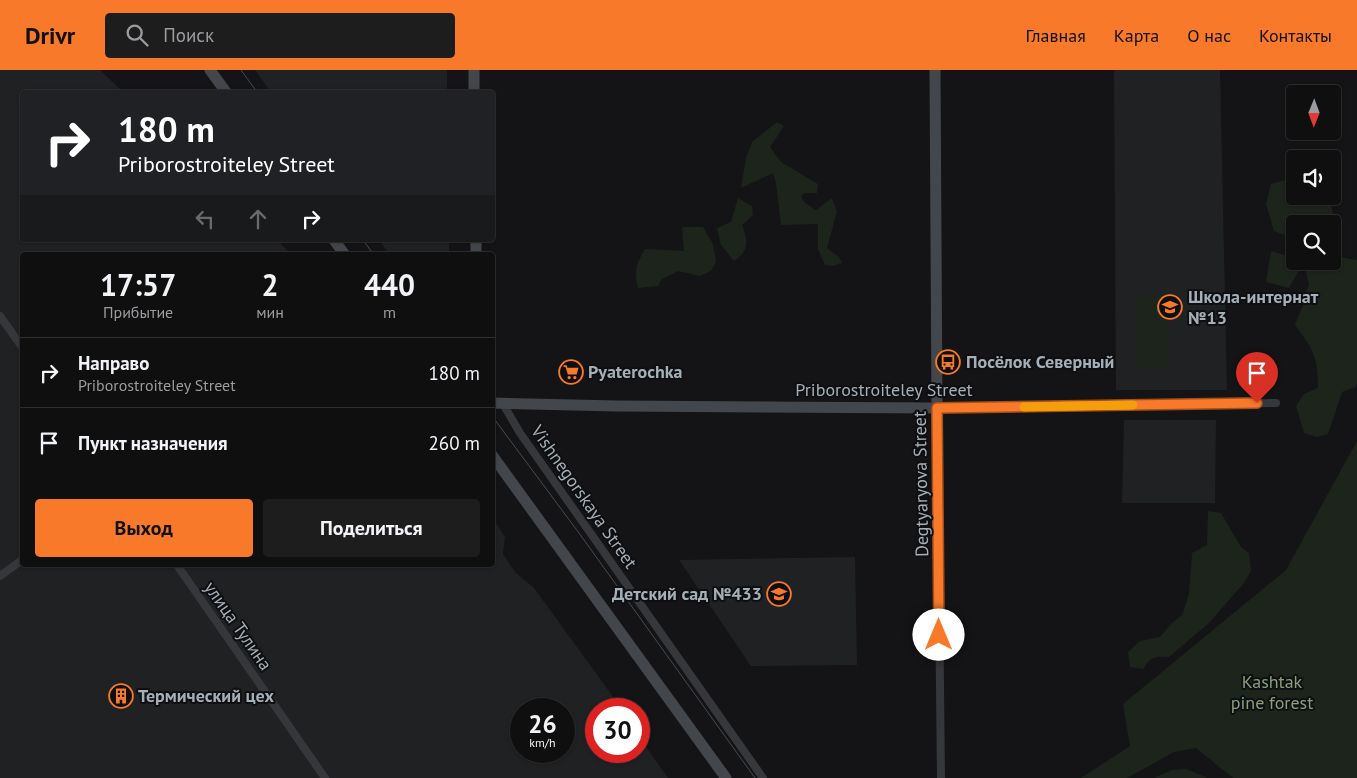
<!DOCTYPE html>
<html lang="ru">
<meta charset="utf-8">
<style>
:root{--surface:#0f0f10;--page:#1d1d1e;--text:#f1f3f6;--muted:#9b9c9f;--line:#2f2f30;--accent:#f8792a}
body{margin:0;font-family:"PT Sans",sans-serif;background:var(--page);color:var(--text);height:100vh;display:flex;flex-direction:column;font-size:19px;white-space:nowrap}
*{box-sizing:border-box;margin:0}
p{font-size:16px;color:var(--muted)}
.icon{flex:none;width:28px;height:28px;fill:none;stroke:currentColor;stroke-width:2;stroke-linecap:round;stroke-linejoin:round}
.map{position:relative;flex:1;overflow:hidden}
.side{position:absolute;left:20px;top:182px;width:475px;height:315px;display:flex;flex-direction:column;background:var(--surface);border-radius:5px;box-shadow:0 1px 4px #0004,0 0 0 1px var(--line)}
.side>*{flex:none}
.top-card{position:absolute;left:20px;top:20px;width:475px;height:152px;border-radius:5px;box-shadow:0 1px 4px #0004,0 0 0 1px var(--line);background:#202124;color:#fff;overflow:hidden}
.needle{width:32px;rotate:181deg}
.fabs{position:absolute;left:1286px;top:15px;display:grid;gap:10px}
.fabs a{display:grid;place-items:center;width:55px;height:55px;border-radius:5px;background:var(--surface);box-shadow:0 1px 4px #0004,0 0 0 1px var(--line);font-size:25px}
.speed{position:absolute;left:510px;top:628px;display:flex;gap:10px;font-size:25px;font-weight:700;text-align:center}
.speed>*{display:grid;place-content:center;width:65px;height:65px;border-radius:50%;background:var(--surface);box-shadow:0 1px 4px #0004,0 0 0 1px var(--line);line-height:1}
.speed small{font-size:12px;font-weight:400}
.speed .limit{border:8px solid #d22;background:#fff;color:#111}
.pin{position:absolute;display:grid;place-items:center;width:42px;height:42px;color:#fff;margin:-51px -21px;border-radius:50% 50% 50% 0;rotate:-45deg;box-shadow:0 0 5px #0007}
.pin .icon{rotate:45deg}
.me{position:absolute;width:55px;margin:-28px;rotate:0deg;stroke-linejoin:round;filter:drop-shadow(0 0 4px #0008)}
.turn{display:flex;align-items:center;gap:18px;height:105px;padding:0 15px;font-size:22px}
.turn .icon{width:65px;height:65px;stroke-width:2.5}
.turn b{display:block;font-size:35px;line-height:42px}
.lanes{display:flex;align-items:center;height:48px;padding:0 15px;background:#0003;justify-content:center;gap:25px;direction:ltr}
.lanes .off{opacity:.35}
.eta{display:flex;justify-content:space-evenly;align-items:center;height:85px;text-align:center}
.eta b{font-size:30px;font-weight:700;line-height:35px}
.primary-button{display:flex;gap:10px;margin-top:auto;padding:10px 15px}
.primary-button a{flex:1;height:58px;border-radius:5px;background:var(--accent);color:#111;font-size:20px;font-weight:700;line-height:58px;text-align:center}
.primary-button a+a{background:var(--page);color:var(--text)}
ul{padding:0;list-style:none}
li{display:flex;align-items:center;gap:15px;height:70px;padding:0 15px;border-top:1px solid var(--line)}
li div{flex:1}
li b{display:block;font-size:19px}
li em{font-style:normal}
header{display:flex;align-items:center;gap:30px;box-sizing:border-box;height:70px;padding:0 25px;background:var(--accent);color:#111}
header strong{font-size:24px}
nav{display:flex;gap:28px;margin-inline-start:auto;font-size:18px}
.search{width:350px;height:45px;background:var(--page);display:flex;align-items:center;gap:12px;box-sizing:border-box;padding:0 18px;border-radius:5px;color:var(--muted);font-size:19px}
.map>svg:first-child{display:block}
</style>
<header>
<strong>Drivr</strong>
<div class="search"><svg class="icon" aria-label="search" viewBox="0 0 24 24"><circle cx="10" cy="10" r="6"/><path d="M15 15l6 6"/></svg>Поиск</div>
<nav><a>Главная</a><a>Карта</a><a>О нас</a><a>Контакты</a></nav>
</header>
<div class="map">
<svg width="1357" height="708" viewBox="0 0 1357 708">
<rect width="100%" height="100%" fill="#141416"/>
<path fill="#202123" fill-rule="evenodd" d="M0 0H100L123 22H22V170H277L292 185H22V495H492L493 449 505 467 503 484 516 503 534 518 622 639H596V681H639V663L645 672 644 674 668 708H0ZM521 639H564V681H521Z
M255 0H447V22H271Z
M1114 0H1220L1227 320H1116Z
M379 170H449V185H390Z
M1124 350H1216L1215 433H1122Z
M855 487 857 595 751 596 679 490Z"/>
<path fill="#1d241c" d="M777 52 784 56 770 77 781 92 818 114 817 123H804L801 127 805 133 816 140 832 128 837 141 827 178 839 187 842 193 834 196 825 195 818 179V154L781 155 776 113 773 103 741 118 746 88 752 72Z
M1292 108 1295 109V126H1329L1334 149 1332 154H1295V169L1274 161 1266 134 1271 114Z
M738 128 752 136 753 145 742 155C748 171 750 180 734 191L721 175 717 158 731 152Z
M682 157H703L713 174 716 192 711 201 700 206 678 201 662 209 658 216 638 218C634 201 636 194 645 179L684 181Z
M1295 171V191H1332L1333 182 1345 188 1357 190V313L1355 317 1342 322 1328 364 1317 367 1304 363 1296 336 1304 324 1318 318C1318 285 1313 280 1295 255L1303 235 1309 214 1305 199 1298 202 1289 218 1266 212 1271 181 1288 186Z
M1167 225 1168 298H1136L1135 226Z
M1357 371V708H1233L1196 678 1174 682 1127 708H1081L1130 676 1123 634 1286 500Z
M1208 441 1221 443 1241 477 1249 483 1251 501 1244 513 1209 553 1169 587C1155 586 1150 587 1143 599L1130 597 1128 582 1140 571 1160 567 1172 553 1182 545 1189 524 1192 483 1207 475Z
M1186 699 1208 708H1154L1172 700Z"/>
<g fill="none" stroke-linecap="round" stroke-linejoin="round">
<path stroke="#35373b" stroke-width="8" d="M0 246 22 277
M503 334 520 363 763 708
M177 495 325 708
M0 506 22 490
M941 708 937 338 1276 333"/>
<path stroke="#43474b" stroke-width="11" d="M210 0 226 22
M474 0V22
M334 170 345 185
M476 170V185
M492 333 617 336 937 338 935 0
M492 385 726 708"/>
<path stroke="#484c50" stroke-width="1" d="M241 0 257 22
M363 170 374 185
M492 346 579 463 755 708"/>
</g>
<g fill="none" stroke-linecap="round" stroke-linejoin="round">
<g stroke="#a14f1b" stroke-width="12">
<path id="route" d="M939 565 937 338 1257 333"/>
</g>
<use href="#route" stroke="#f8792a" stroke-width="9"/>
<path stroke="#f59e0b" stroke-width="9" d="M1024 337 1133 335"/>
</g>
<defs>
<g id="school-ring" transform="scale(1.25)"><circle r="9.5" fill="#0f0f11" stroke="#f8792a" stroke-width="1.5"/><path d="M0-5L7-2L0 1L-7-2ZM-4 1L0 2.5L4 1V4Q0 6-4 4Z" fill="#f8792a"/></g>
<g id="bus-ring" transform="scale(1.25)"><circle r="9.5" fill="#0f0f11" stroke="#f8792a" stroke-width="1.5"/><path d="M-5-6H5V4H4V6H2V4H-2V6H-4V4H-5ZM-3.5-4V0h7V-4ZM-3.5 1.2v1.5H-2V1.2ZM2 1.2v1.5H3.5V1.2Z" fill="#f8792a"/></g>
<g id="supermarket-ring" transform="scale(1.25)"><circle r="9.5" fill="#0f0f11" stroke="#f8792a" stroke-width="1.5"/><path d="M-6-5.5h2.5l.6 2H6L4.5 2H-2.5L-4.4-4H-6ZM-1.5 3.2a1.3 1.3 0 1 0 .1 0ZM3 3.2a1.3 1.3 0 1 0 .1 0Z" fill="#f8792a"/></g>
<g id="building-ring" transform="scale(1.25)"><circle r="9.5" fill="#0f0f11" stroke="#f8792a" stroke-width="1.5"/><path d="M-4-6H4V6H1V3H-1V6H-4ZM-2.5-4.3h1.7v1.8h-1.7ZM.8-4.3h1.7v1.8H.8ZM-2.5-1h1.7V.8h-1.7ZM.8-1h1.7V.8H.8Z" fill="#f8792a"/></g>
</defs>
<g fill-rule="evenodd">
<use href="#school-ring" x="1170" y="237"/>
<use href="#bus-ring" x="948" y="292"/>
<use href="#supermarket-ring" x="571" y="302"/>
<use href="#school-ring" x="779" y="524"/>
<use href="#building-ring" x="121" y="626"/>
</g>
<g text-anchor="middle" stroke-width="4" stroke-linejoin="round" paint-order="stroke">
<g font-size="18" font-weight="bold" fill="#a5afb7" stroke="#0f0f11" text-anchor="start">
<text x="1188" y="233">Школа-интернат<tspan x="1188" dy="21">№13</tspan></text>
<text x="966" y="298">Посёлок Северный</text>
<text x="588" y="308">Pyaterochka</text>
<text x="762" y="530" text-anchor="end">Детский сад №433</text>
<text x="138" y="632">Термический цех</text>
</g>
<g font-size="18" fill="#a5afb7" stroke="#0f0f11">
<text x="884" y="326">Priborostroiteley Street</text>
<text transform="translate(921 414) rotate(-91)" y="6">Degtyaryova Street</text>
<text transform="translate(584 427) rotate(55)" y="6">Vishnegorskaya Street</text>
<text transform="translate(238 556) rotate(55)" y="6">улица Тулина</text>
</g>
<g font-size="18" fill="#84a27b" stroke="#0f0f11">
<text x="1272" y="618">Kashtak<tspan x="1272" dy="21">pine forest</tspan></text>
</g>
</g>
</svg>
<div class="fabs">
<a><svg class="needle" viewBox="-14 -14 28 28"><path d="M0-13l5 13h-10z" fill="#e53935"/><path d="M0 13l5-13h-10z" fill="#9b9c9f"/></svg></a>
<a><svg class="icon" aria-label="sound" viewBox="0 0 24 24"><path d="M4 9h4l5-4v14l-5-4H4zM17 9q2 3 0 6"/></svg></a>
<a><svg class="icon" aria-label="search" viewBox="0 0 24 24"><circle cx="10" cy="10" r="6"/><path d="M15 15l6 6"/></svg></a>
</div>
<div class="speed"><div>26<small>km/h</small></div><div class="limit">30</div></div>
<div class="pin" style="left:1257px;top:333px;background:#d93025"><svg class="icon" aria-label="arrive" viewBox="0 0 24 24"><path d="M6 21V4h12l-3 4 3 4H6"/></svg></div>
<svg class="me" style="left:939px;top:565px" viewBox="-20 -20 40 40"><circle r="19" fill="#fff"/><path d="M0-13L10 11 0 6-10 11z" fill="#f8792a"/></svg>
<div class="top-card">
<div class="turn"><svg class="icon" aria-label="right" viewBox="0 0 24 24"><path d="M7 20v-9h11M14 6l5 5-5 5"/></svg><div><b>180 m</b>Priborostroiteley Street</div></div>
<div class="lanes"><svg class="icon off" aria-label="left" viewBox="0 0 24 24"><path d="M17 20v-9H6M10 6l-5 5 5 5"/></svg><svg class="icon off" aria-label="ahead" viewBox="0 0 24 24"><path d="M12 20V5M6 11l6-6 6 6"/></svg><svg class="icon" aria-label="right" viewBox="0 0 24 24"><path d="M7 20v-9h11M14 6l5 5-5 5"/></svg></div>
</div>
<section class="side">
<div class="eta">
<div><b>17:57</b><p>Прибытие</p></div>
<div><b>2</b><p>мин</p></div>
<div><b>440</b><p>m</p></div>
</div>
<ul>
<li><svg class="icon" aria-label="right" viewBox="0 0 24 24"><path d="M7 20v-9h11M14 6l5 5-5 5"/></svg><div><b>Направо</b><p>Priborostroiteley Street</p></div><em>180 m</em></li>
<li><svg class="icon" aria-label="arrive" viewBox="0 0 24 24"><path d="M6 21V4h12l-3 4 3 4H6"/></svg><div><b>Пункт назначения</b></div><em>260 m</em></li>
</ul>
<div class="primary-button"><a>Выход</a><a>Поделиться</a></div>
</section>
</div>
